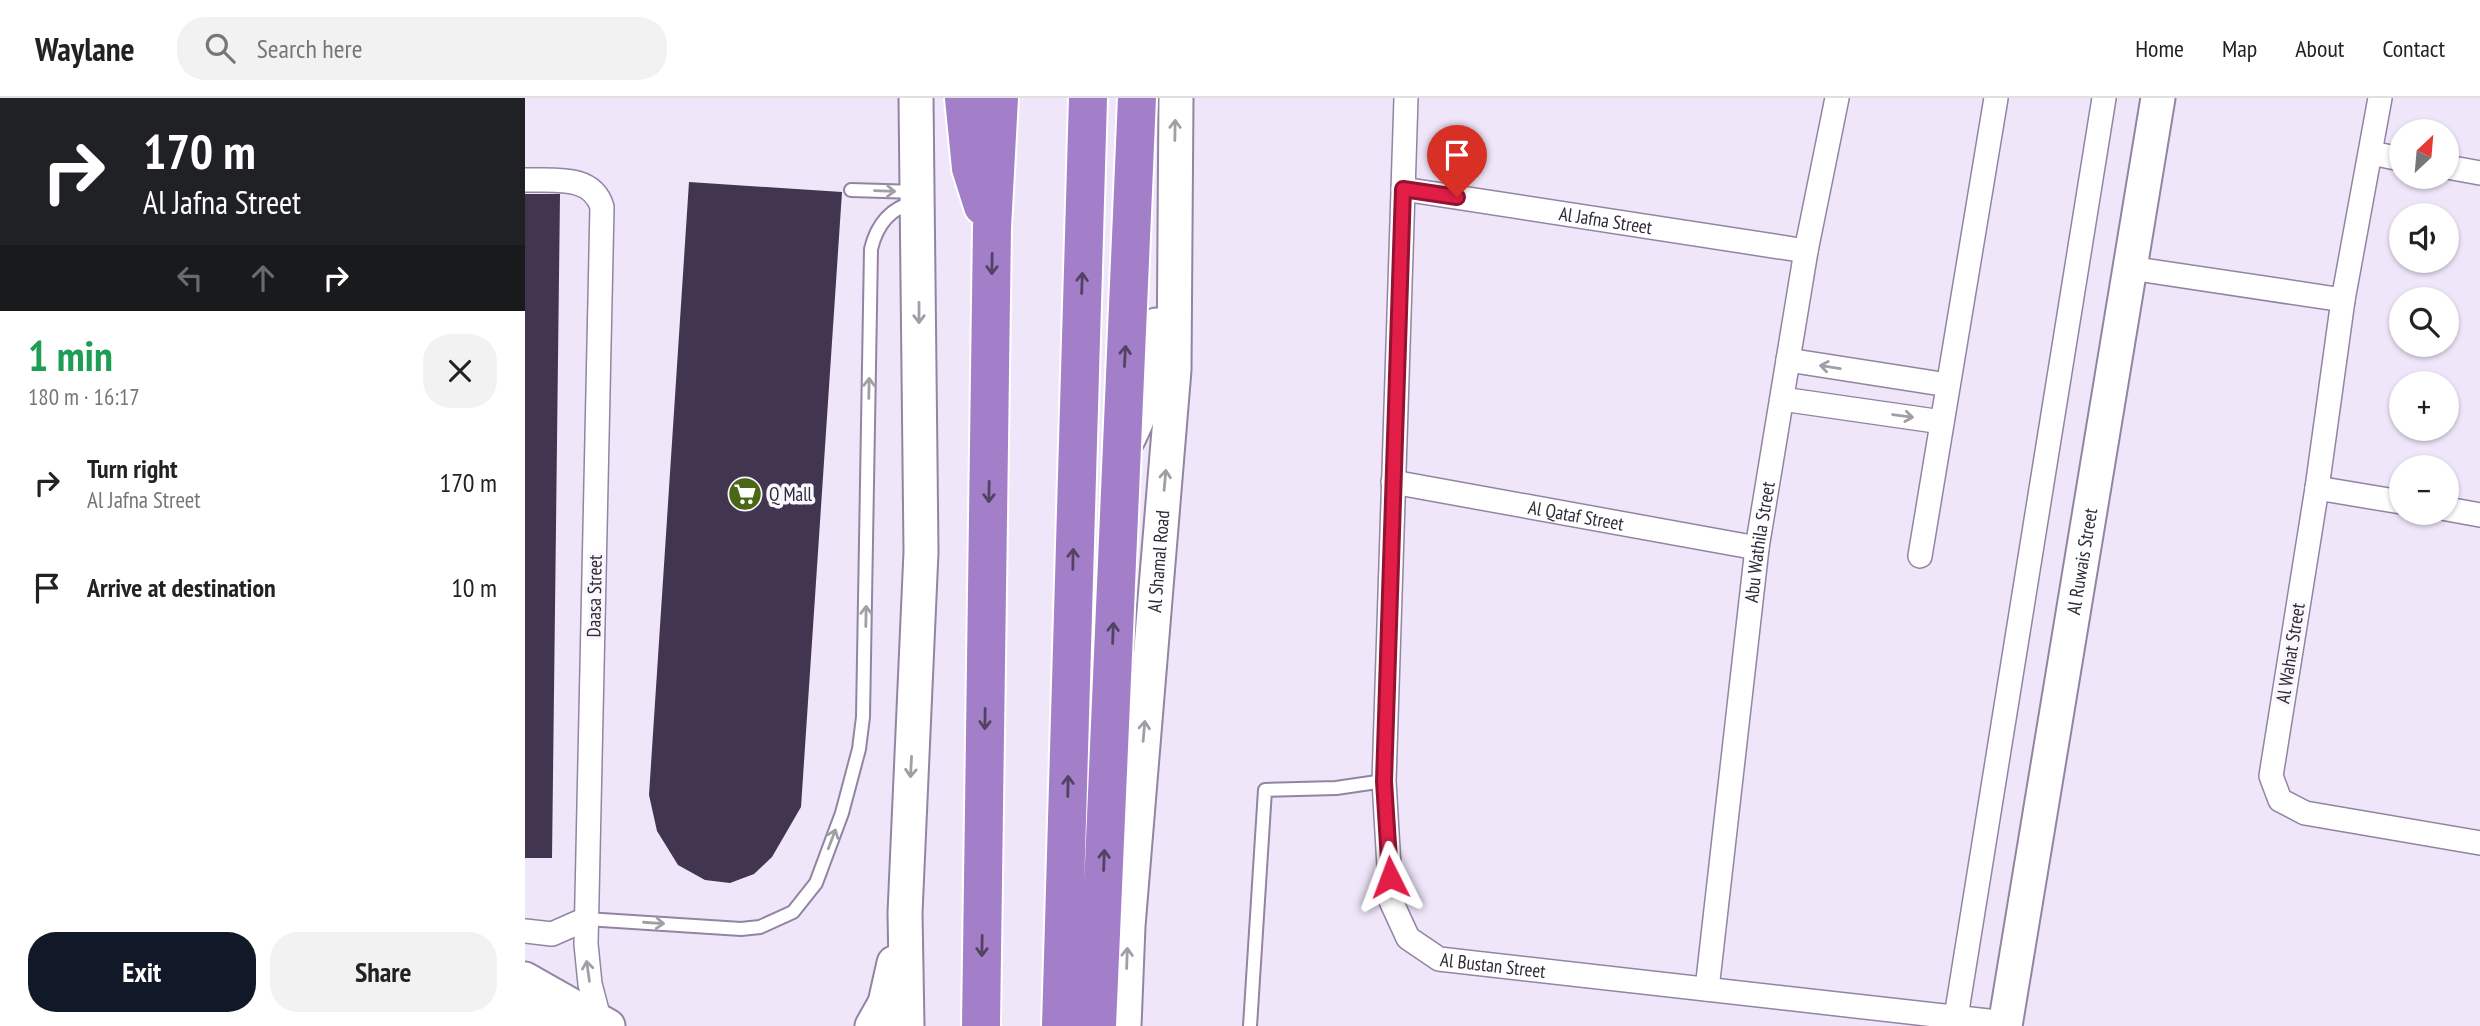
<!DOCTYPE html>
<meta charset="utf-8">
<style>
:root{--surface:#fff;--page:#f2f2f2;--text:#222;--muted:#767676;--line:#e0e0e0;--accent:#111827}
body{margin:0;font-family:"PT Sans Narrow",sans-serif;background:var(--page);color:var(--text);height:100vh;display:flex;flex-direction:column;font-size:26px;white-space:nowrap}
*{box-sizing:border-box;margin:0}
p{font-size:23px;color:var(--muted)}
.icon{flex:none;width:38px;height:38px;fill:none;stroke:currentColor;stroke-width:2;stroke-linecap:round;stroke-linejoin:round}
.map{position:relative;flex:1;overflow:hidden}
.panel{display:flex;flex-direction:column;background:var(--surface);width:525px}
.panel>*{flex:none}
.hud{background:#202124;color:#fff;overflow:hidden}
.needle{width:46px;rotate:26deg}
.tools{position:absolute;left:1864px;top:21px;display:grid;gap:14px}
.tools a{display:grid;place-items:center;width:70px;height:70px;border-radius:50%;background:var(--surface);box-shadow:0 2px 5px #0004;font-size:35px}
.pin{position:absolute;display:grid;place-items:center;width:60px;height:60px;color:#fff;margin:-72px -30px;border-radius:50% 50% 50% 0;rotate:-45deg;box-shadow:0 0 7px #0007}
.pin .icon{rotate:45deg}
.me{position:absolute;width:77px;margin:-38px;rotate:357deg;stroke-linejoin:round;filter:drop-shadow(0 0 5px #0008)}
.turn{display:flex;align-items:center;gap:24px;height:147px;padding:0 28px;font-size:32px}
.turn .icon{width:91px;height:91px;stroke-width:2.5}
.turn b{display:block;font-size:49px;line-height:60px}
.lanes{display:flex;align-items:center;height:66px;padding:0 28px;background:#0003;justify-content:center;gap:35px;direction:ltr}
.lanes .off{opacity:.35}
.round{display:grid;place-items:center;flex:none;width:74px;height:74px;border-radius:28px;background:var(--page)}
.overview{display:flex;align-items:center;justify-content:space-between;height:119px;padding:0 28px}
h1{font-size:42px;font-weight:800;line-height:52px;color:#1e9e55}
.primary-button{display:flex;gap:14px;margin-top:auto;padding:14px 28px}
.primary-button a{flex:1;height:80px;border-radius:28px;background:var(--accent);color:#fff;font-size:28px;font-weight:800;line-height:80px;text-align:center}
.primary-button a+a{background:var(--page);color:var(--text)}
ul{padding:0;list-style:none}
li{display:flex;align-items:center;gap:21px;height:105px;padding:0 28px}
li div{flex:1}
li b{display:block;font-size:26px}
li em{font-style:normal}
header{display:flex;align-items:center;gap:42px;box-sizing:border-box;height:98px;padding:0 35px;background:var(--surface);border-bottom:2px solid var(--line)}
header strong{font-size:33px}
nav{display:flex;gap:38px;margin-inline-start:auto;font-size:24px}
.search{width:490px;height:63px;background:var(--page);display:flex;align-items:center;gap:18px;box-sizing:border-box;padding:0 24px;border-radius:28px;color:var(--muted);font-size:26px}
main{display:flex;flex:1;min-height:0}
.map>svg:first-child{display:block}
</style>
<header>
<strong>Waylane</strong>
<div class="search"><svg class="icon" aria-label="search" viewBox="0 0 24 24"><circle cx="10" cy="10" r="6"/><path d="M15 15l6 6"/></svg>Search here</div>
<nav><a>Home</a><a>Map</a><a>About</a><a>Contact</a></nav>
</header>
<main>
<section class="panel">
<div class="hud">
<div class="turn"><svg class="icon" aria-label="right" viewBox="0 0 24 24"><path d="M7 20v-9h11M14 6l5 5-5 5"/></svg><div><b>170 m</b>Al Jafna Street</div></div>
<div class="lanes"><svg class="icon off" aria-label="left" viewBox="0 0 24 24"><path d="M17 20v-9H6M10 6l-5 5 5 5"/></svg><svg class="icon off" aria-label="ahead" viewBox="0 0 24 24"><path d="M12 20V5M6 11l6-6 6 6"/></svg><svg class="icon" aria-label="right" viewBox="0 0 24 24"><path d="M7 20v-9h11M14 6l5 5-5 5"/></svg></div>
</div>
<div class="overview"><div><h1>1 min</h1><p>180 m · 16:17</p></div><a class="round"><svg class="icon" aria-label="close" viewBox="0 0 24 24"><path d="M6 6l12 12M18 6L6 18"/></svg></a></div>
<ul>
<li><svg class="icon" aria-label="right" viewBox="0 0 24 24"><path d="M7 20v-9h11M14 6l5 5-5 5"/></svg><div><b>Turn right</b><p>Al Jafna Street</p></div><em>170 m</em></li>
<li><svg class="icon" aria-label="arrive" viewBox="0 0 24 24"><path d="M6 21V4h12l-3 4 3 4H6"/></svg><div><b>Arrive at destination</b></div><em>10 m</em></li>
</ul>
<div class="primary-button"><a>Exit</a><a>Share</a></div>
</section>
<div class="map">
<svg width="1955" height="928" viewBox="0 0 1955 928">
<rect width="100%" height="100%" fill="#efe6fa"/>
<path fill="#42354f" d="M164 84 317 94 276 709 247 759 229 776 205 785 180 782 153 767 132 733 124 697Z
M0 96H35L27 760H0Z"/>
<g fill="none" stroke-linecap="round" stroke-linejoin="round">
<g stroke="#9384a3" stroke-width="16">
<path id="lane" d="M326 92 392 94
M61 821 216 831 235 829 268 814 291 785 317 715 334 651 338 619 346 151C352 126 365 110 390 104
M725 928 740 692 811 690 859 683"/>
</g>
<g stroke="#9384a3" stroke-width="26">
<g id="street">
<path id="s1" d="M881 0 859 683 866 803 883 840 914 861 1481 925"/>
<path d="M1855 0 1818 202 1792 390 1746 678 1755 702 1780 715 1955 745"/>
<path d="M1846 55 1876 61"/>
<path d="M1922 69 1955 75"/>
<path d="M0 82C28 83 67 76 77 109L61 846 65 886 75 924"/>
<path id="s2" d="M878 91 1281 153"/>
<path d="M1605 170 1818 202"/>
<path d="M1263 262 1423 287"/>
<path d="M1257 301 1417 324"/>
<path id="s3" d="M868 384 1232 450"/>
<path d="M1792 390 1876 404"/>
<path d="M1922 411 1955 417"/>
<path d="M1395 458 1471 0"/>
<path d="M0 833 27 836 61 821"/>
<path id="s4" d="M1182 891 1232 450 1281 153 1312 0"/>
<path d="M1431 919 1579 0"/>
</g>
</g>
<g stroke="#9384a3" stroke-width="37">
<g id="secondary">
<path d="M597 352C623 309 625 275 631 227"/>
<path d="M0 881 83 928"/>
<path d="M0 911 34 928"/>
<path d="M347 928 360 905 369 865"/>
<path d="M382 928 380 815 396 454 391 0"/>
<path id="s5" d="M599 928 603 828 649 272 651 0"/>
<path id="s6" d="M1480 928 1633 0"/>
</g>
</g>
<g stroke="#fff" stroke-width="42">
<path id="highway" d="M439 0 446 70 458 108
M456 928 467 129 474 0
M536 928 563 0
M572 928 612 0"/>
</g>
<use href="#lane" stroke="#fff" stroke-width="12"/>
<use href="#street" stroke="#fff" stroke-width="23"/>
<use href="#secondary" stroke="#fff" stroke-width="33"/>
<use href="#highway" stroke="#a47fc9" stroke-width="38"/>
</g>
<defs><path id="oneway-shaft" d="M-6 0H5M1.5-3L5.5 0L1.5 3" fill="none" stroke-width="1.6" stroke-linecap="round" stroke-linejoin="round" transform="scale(1.75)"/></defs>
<g stroke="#a19fa5">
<use href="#oneway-shaft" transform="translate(650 32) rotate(-89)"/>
<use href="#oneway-shaft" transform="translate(360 93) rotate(2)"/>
<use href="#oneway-shaft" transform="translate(394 215) rotate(90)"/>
<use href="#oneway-shaft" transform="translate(1305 269) rotate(-171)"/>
<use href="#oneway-shaft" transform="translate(344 290) rotate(-89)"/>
<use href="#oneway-shaft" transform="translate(1378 318) rotate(8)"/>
<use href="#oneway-shaft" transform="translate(640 382) rotate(-85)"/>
<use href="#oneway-shaft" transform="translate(341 518) rotate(-89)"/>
<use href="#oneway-shaft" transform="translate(619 633) rotate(-85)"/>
<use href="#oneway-shaft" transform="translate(386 669) rotate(93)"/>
<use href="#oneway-shaft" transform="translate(307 741) rotate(-69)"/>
<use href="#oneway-shaft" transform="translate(129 825) rotate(4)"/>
<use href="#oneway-shaft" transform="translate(602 860) rotate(-88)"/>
<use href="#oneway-shaft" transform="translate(63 873) rotate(-98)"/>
</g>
<g stroke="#524362">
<use href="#oneway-shaft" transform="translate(467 166) rotate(91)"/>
<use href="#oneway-shaft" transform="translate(557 185) rotate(-88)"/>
<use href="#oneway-shaft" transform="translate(600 258) rotate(-87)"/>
<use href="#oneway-shaft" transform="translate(464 394) rotate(91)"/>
<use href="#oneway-shaft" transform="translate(548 461) rotate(-89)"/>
<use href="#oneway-shaft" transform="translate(588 535) rotate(-88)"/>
<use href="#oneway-shaft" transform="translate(460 621) rotate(91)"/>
<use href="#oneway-shaft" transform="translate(543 688) rotate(-89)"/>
<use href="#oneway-shaft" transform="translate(579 762) rotate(-88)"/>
<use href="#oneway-shaft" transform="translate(457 848) rotate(91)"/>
</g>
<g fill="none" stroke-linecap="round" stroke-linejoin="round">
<g stroke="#92132f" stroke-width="18">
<path id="route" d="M865 779 859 683 878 91 932 99"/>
</g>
<use href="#route" stroke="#e11d48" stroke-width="12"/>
</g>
<defs>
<g id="supermarket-disc" transform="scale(1.75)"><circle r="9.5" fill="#4c6618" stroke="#f9f6fd"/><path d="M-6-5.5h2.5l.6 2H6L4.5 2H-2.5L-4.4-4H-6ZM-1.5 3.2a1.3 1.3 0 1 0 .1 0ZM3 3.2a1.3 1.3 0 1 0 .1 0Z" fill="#fff"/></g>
</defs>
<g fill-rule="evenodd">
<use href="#supermarket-disc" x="220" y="396"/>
</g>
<g text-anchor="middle" stroke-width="7" stroke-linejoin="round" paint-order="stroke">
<g font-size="19" fill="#2f2936" stroke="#f9f6fd">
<text dy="7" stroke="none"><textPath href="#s2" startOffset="205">Al Jafna Street</textPath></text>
<text dy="7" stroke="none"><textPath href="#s3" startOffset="186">Al Qataf Street</textPath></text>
<text dy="7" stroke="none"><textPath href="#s4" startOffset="450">Abu Wathila Street</textPath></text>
<text dy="7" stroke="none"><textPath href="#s5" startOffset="466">Al Shamal Road</textPath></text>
<text dy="7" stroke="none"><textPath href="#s6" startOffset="471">Al Ruwais Street</textPath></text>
<text transform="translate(69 498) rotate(-89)" y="7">Daasa Street</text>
<text transform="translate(1765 555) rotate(-81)" y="7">Al Wahat Street</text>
<text dy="7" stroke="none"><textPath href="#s1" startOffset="936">Al Bustan Street</textPath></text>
</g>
<g font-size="19" fill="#2f2936" stroke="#f9f6fd" text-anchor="start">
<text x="244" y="403">Q Mall</text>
</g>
</g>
</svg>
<div class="tools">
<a><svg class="needle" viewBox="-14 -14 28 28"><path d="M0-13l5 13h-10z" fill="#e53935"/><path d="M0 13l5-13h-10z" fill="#767676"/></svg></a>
<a><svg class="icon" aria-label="sound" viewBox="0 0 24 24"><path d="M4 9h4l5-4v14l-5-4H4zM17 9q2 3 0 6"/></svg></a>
<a><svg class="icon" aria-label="search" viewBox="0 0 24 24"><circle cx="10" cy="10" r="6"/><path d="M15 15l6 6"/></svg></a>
<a>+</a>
<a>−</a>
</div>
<div class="pin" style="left:932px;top:99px;background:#d93025"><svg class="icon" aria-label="arrive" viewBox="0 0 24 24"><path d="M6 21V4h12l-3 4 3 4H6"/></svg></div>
<svg class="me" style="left:865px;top:779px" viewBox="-20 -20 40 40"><path d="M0-17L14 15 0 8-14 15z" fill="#e11d48" stroke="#fff" stroke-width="4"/></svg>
</div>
</main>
